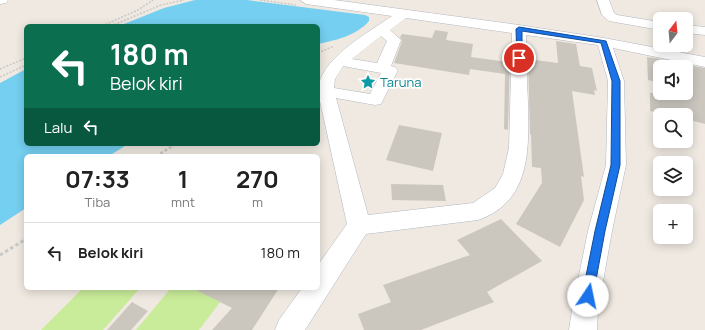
<!DOCTYPE html>
<html lang="id">
<style>
:root{--surface:#fff;--page:#f2f2f2;--text:#222;--muted:#767676;--line:#e0e0e0}
body{margin:0;font-family:Manrope,sans-serif;background:var(--page);color:var(--text);height:100vh;display:flex;flex-direction:column;font-size:15px;white-space:nowrap}
*{box-sizing:border-box;margin:0}
p{font-size:13px;color:var(--muted)}
.icon{flex:none;width:22px;height:22px;fill:none;stroke:currentColor;stroke-width:2;stroke-linecap:round;stroke-linejoin:round}
.map{position:relative;flex:1;overflow:hidden}
.sheet{position:absolute;left:24px;top:154px;width:296px;height:136px;display:flex;flex-direction:column;background:var(--surface);border-radius:6px;box-shadow:0 2px 10px #0003}
.sheet>*{flex:none}
.banner{position:absolute;left:24px;top:24px;width:296px;height:122px;border-radius:6px;box-shadow:0 2px 10px #0003;background:#0b6e4f;color:#fff;overflow:hidden}
.needle{width:26px;rotate:16deg}
.tools{position:absolute;left:653px;top:12px;display:grid;gap:8px}
.tools a{display:grid;place-items:center;width:40px;height:40px;border-radius:6px;background:var(--surface);box-shadow:0 2px 10px #0003;font-size:20px}
.pin{position:absolute;display:grid;place-items:center;width:34px;height:34px;color:#fff;margin:-17px;border:2px solid #fff;border-radius:50%;box-shadow:0 1px 4px #0007}
.me{position:absolute;width:44px;margin:-22px;rotate:11deg;stroke-linejoin:round;filter:drop-shadow(0 0 3px #0008)}
.turn{display:flex;align-items:center;gap:14px;height:84px;padding:0 20px;font-size:18px}
.turn .icon{width:52px;height:52px;stroke-width:2.5}
.turn b{display:block;font-size:28px;line-height:34px}
.then{display:flex;align-items:center;height:38px;padding:0 20px;background:#0003;gap:8px;font-size:15px}
.eta{display:flex;justify-content:space-evenly;align-items:center;height:68px;text-align:center}
.eta b{font-size:24px;font-weight:700;line-height:28px}
ul{padding:0;list-style:none}
li{display:flex;align-items:center;gap:12px;height:60px;padding:0 20px;border-top:1px solid var(--line)}
li div{flex:1}
li b{display:block;font-size:15px}
li em{font-style:normal}
.map>svg:first-child{display:block}
</style>
<div class="map">
<svg width="705" height="330" viewBox="0 0 705 330">
<rect width="100%" height="100%" fill="#efe9e1"/>
<path fill="#c9ec9a" d="M83 288H140L103 330H41Z
M171 288H217L227 293 199 330H136Z"/>
<path fill="#75cff0" d="M195 0H247L365 15 369 17V21C356 36 336 40 318 44V26H119L164 8Z
M26 69V144H128L109 156H26V208L0 225V83Z"/>
<path fill="#cbc7bf" d="M435 30 448 32 446 40 473 44 471 57 508 62V57H510L508 130 504 129 505 74 470 69 469 75 394 63 402 41 400 37 402 34 432 38Z
M556 41 576 44 580 66 592 68 597 91 594 90 595 95 572 91 584 177 581 176 584 200 560 247 516 224 542 183 541 168 532 167 531 135 530 134 528 59 558 63Z
M647 57 660 59V83L648 80Z
M686 65 705 68V124L686 119V115H668L650 111V93H686Z
M399 125 442 133 433 171 386 160Z
M391 184 443 185 446 201 392 200Z
M501 219 542 261 487 292 494 302 421 330H364L358 314 391 302 383 285 470 255 457 240Z
M192 288H279L252 330H212L232 308Z
M132 302 148 311 131 330H107Z"/>
<g fill="none" stroke-linecap="round" stroke-linejoin="round">
<g stroke="#b4b7c1" stroke-width="1">
<path id="minor" d="M0 0H8L6 3 0 4Z
M300 0H334L519 25 604 38 705 57V67L613 48 624 81 626 165 612 231 598 310 597 330H569L572 310 588 231 606 165 608 81 598 45 526 35C526 58 527 80 528 103 529 149 531 202 478 220L366 234 305 330H275L279 320 302 288H318V265L347 224 318 92C318 59 368 33 392 16L306 4ZM406 18 512 33 509 148 503 174 495 188 473 203 368 215 336 98 375 105 381 104 398 70 395 67 391 66 401 40 390 30ZM381 36 387 41 377 63 352 59ZM343 66 381 73 370 94 334 88 335 79Z
M597 0H609L614 13 617 15 660 22V30L609 21 602 15Z
M686 25 705 27V35L686 33Z"/>
</g>
<path stroke="#c9c9c9" stroke-width="1.5" stroke-dasharray="2 1.5" stroke-linecap="butt" d="M260 0 296 5
M102 26 138 10 153 0
M111 26 161 5 184 0
M318 53 334 46
M0 69 26 58
M0 77 26 65"/>
<path stroke="#c9c9c9" stroke-width="2.5" stroke-dasharray="3 2" stroke-linecap="butt" d="M156 156 176 144"/>
<path stroke="#c9c9c9" stroke-width="3" stroke-dasharray="3.5 2.5" stroke-linecap="butt" d="M0 255 26 239"/>
<use href="#minor" fill="#fff" fill-rule="evenodd"/>
</g>
<path fill="#1a73e8" stroke="#114b97" d="M519 27 606 41 620 81V165L605 231 593 296 592 301 588 302 583 301 582 296 595 231 611 165 612 81 601 43 522 31V58L517 60 516 29Z"/>
<defs>
<g id="sight-bare" transform="scale(1.2)"><path d="M0-6L1.8-2.2L6-1.7L2.9 1.2L3.7 5.4L0 3.3L-3.7 5.4L-2.9 1.2L-6-1.7L-1.8-2.2Z" fill="#0f9aa8" stroke="#fff" stroke-width="2.5" paint-order="stroke"/></g>
</defs>
<g fill-rule="evenodd">
<use href="#sight-bare" x="368" y="82"/>
</g>
<g text-anchor="middle" stroke-width="3.5" stroke-linejoin="round" paint-order="stroke">
<g font-size="13" fill="#0d838f" stroke="#fff" text-anchor="start">
<text x="380" y="87">Taruna</text>
</g>
</g>
</svg>
<div class="tools">
<a><svg class="needle" viewBox="-14 -14 28 28"><path d="M0-13l5 13h-10z" fill="#e53935"/><path d="M0 13l5-13h-10z" fill="#767676"/></svg></a>
<a><svg class="icon" aria-label="sound" viewBox="0 0 24 24"><path d="M4 9h4l5-4v14l-5-4H4zM17 9q2 3 0 6"/></svg></a>
<a><svg class="icon" aria-label="search" viewBox="0 0 24 24"><circle cx="10" cy="10" r="6"/><path d="M15 15l6 6"/></svg></a>
<a><svg class="icon" aria-label="layers" viewBox="0 0 24 24"><path d="M12 4l9 5-9 5-9-5zM3 14l9 5 9-5"/></svg></a>
<a>+</a>
</div>
<div class="pin" style="left:519px;top:58px;background:#d93025"><svg class="icon" aria-label="arrive" viewBox="0 0 24 24"><path d="M6 21V4h12l-3 4 3 4H6"/></svg></div>
<svg class="me" style="left:588px;top:296px" viewBox="-20 -20 40 40"><circle r="19" fill="#fff"/><path d="M0-13L10 11 0 6-10 11z" fill="#1a73e8"/></svg>
<div class="banner">
<div class="turn"><svg class="icon" aria-label="left" viewBox="0 0 24 24"><path d="M17 20v-9H6M10 6l-5 5 5 5"/></svg><div><b>180 m</b>Belok kiri</div></div>
<div class="then">Lalu<svg class="icon" aria-label="left" viewBox="0 0 24 24"><path d="M17 20v-9H6M10 6l-5 5 5 5"/></svg></div>
</div>
<section class="sheet">
<div class="eta">
<div><b>07:33</b><p>Tiba</p></div>
<div><b>1</b><p>mnt</p></div>
<div><b>270</b><p>m</p></div>
</div>
<ul>
<li><svg class="icon" aria-label="left" viewBox="0 0 24 24"><path d="M17 20v-9H6M10 6l-5 5 5 5"/></svg><div><b>Belok kiri</b></div><em>180 m</em></li>
</ul>
</section>
</div>
